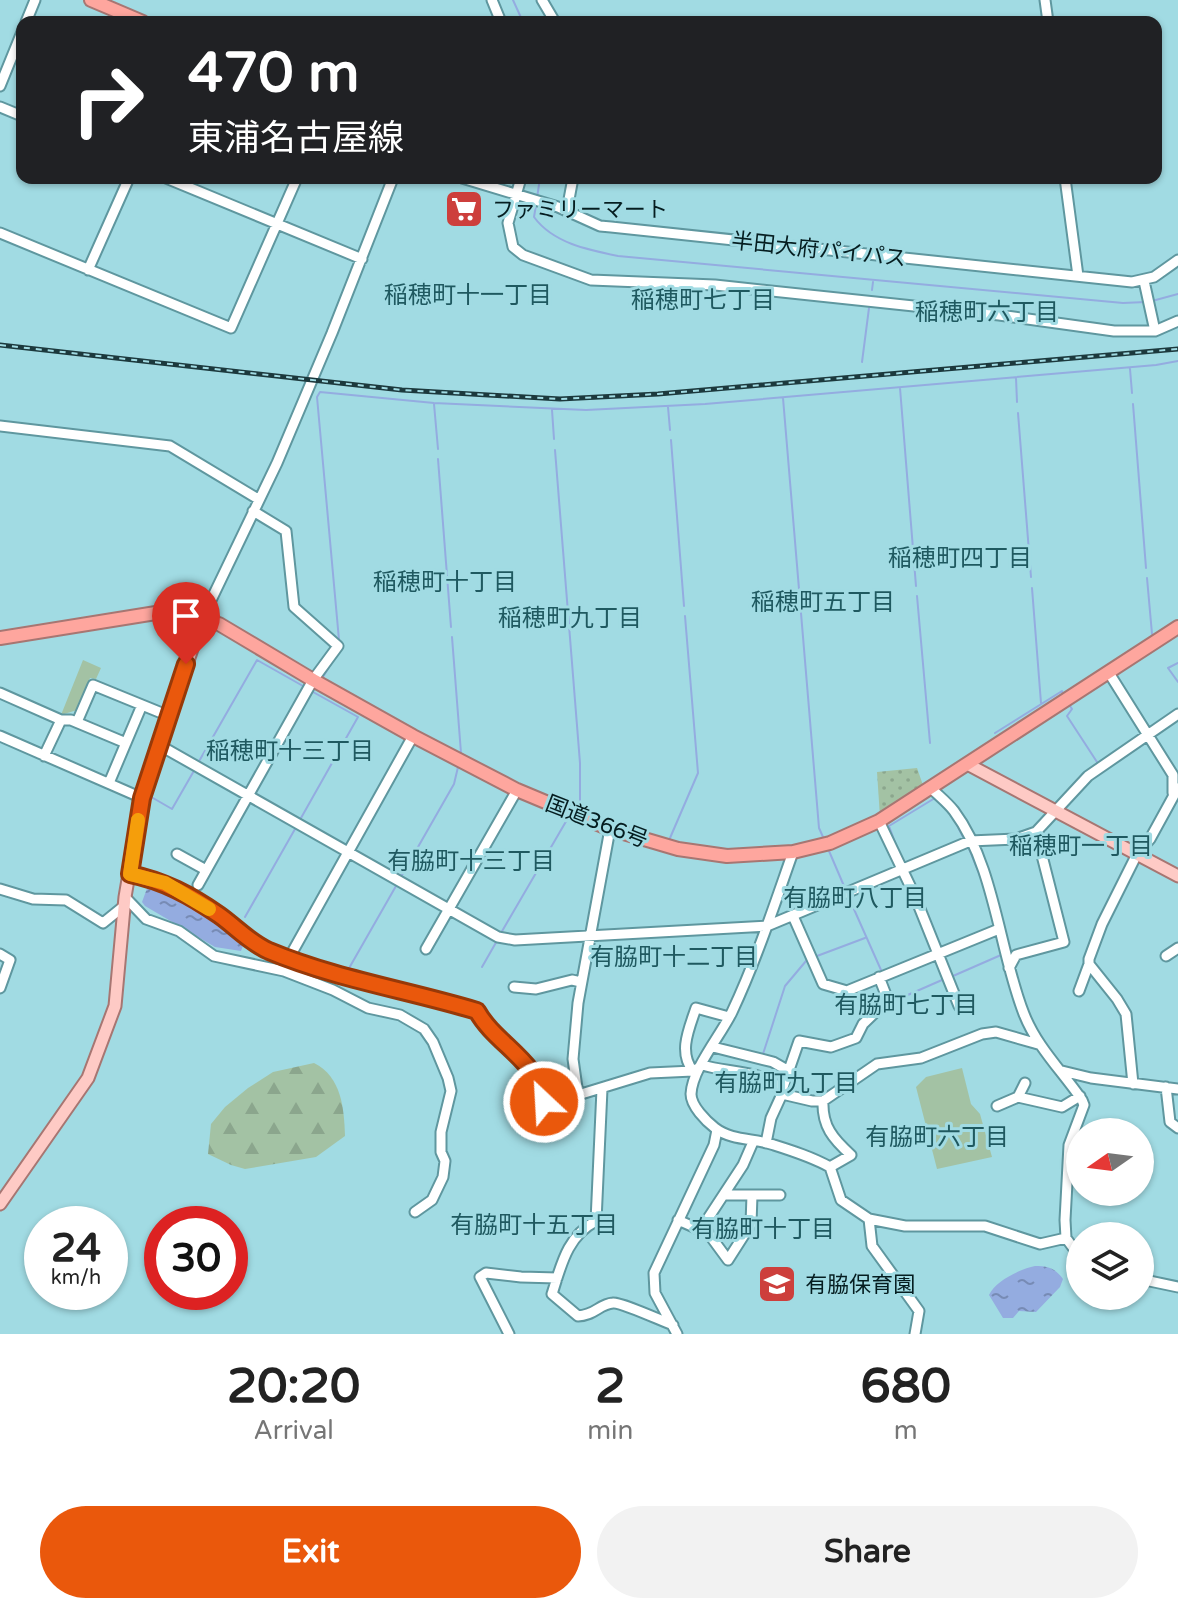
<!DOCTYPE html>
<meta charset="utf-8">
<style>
:root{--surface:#fff;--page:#f2f2f2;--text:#222;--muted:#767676;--accent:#ea580c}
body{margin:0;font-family:"Varela Round","Noto Sans JP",sans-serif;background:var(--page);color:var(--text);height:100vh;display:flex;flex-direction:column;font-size:30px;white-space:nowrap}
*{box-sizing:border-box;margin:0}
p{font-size:26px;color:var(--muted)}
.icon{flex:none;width:44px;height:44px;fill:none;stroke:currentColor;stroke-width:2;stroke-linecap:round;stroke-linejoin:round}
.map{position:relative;height:1334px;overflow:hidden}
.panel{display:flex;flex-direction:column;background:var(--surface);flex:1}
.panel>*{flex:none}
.banner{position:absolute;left:16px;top:16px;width:1146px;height:168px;border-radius:16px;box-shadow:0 2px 6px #0004;background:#202124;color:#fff;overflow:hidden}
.needle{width:52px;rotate:256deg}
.fabs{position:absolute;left:1066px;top:1118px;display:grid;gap:16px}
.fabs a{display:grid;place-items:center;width:88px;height:88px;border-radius:50%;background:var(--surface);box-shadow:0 2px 6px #0004;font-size:40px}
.speed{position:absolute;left:24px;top:1206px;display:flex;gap:16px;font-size:40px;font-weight:700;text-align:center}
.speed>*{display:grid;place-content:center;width:104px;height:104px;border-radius:50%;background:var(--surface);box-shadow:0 2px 6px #0004;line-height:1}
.speed small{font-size:20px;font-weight:400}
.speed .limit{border:12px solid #d22;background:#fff;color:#111}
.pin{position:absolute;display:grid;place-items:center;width:68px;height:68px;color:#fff;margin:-82px -34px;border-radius:50% 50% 50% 0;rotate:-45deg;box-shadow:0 0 8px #0007}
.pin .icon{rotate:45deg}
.me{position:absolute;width:88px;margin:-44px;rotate:335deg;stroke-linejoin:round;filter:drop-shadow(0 0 6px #0008)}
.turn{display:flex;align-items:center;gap:28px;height:168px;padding:0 40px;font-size:36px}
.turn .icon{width:104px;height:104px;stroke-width:2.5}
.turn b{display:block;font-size:56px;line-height:68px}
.eta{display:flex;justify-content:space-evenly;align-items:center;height:136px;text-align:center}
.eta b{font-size:48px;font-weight:700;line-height:56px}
.cta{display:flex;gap:16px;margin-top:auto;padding:16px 40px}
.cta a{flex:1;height:92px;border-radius:48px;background:var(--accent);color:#fff;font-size:32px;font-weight:700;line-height:92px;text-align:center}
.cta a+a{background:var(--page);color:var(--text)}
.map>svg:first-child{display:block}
</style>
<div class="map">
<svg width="1178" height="1334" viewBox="0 0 1178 1334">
<defs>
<pattern id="grass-dots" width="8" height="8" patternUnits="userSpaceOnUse" patternTransform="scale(2)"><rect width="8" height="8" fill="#a3c2a4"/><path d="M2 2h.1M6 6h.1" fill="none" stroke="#8ba68d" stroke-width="1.8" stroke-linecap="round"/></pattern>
<pattern id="forest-firs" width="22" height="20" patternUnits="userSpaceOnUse" patternTransform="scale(2)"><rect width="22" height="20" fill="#a3c2a4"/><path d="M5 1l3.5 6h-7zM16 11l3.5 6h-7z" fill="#8ba68d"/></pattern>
<pattern id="water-ripples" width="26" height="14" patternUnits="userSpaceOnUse" patternTransform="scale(2)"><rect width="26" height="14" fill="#94ace0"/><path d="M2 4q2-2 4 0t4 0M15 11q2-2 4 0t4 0" fill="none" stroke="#778bb5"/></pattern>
</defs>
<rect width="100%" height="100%" fill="#a1dbe3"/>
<path fill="url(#grass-dots)" d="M917 768 924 788 880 817 877 772Z"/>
<path fill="url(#forest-firs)" d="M314 1063C342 1077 344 1109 345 1136L316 1157 245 1169 231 1165 208 1154 211 1124 225 1107 248 1088 273 1072Z"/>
<path fill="#a3c2a4" d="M83 660 101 668 96 679 90 678 77 710 61 715Z
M962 1068 971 1104 980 1114 992 1157 937 1169 916 1087 926 1077Z"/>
<path fill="url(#water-ripples)" d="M149 883C184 891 218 919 245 940L241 951 215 947 145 906 142 902Z
M1035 1266C1048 1266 1055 1268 1063 1279L1060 1287 1036 1312 1019 1311 1013 1318H1003L989 1295C995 1281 1020 1269 1035 1266Z"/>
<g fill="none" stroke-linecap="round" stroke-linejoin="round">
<path stroke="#94ace0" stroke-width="2" d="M513 0 523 22
M537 198 540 178
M536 205 534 217C553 243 588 250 618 256L1123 303 1146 302
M872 290 873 282
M1152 301 1178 294
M862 362 869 308
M1130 369 1132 393
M1016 378 1017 402
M900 388 916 586
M783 398 819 828 823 837
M434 404 438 449
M1133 404 1146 568
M668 407 670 430
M552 410 554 439
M1018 413 1031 577
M671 440 684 606
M555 450 580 763V803L575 810
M438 459 451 627
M1147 578 1152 634
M1032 588 1041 703
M917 596 930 743
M452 637 461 753
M339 640 317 397 320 392 434 403 586 410 705 404 1156 365 1178 361
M1178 663 1168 668 1178 682
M323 677 335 657
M1070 706 1072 709 1067 716 1097 762
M995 733 1062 691 1063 694
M198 763 257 660 303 686
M153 798 172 809 195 769
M301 818 358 717 313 692
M955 821 965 841
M670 838 698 773 685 616
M968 846 982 881
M829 851 844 886
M900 856 889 826 935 798 950 813
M402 875 454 784 458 767
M849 898 881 970
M245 917 295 829
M501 933 568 818
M817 956 865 938
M482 967 498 939
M348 970 396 886
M953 976 1001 955 996 934
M887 986 894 1001 942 980
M763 1054 785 986 806 961"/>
<g stroke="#5f979f" stroke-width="13">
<path id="minor" d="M492 0 501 22
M542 0 555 22
M1045 0 1048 22
M26 22 35 0
M0 86 22 32
M0 107 22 116
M166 178 362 259
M462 178 558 207 600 226 611 227 1132 282 1154 277 1178 260
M521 178 508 223 513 247 523 255 591 280 715 285 999 315 1114 331H1155L1178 321
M1065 178 1078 276
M567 210 573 178
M0 233 231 328 297 178
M88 270 129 178
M1144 281 1155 331
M0 426 170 446 258 499
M202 619 277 463 332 333 393 178
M1109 673 1173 775V793
M0 693 61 720H71L126 743
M77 722 93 685 169 716
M0 736 142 798
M159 745 498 937 515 940 767 926 970 841 1016 839 1036 832 1088 776 1178 714
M44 756 61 720
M109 783 142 705
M932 789C939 796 948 803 954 811 995 866 999 951 1024 1014 1037 1047 1062 1071 1082 1100L1084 1105 1069 1145 1065 1220 1066 1238 1080 1257
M879 821 914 894 959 1006
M793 852C774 906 756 961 732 1012 721 1035 692 1069 691 1094 691 1106 706 1121 715 1128 732 1141 755 1138 774 1145 793 1151 812 1157 830 1167L841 1200 869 1219 905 1226H985L1040 1244 1066 1238
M177 854 206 870
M130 874C165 881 189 894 219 915 236 927 249 942 269 951 336 979 407 990 477 1011 488 1030 503 1038 518 1053 536 1071 543 1099 552 1123
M198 885 313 680 338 646 294 607 286 531 253 511
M0 889 33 899 66 900 103 923 124 906
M125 897 146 919 179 931 214 956 284 971 333 990 368 1008 400 1015 424 1029 433 1042 448 1078 451 1091 441 1132V1152L445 1161 443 1177 432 1200 415 1212
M793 916 823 984 847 991 999 929
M426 949 517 790
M0 954 10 960 0 988
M1166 956 1178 948
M289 958 413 736
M1009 968 1016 955 1064 942 1036 832
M514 987 536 989 572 980 581 982
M1079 991 1089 964
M713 1047 773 1062 787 1070
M703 1065C724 1073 774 1070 782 1094L812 1101H823
M693 1071C678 1052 689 1029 696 1008L729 1017
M1062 1071 1091 1078 1178 1089
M1133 1084 1126 1014 1117 999 1089 964V959L1102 924 1137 854 1150 839 1178 788
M1166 1087 1170 1122 1178 1128
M602 1089 596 1221C567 1236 561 1266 552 1294L578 1316C596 1315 599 1304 613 1303 621 1302 662 1321 673 1325
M782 1090 799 1041 831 1047 856 1038 863 1024 888 1000 879 977
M578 1095 573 1059 578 1003 610 829
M544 1096 578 1095 650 1073 693 1071 700 1067
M1018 1097 1025 1083
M997 1106 1018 1097 1062 1107 1080 1096
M766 1143 771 1118 782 1094
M830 1167 851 1155C833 1139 822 1126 823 1101L877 1064 921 1058 982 1034 996 1032 1038 1044
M724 1195H780
M869 1219 872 1246 919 1311 915 1334
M678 1220 696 1228 703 1226 728 1260 751 1224 752 1195
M703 1226 743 1165 753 1142
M1140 1279 1178 1287
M509 1334 480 1277 486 1273 521 1277 557 1278
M677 1334 655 1293 654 1273 714 1145 717 1130"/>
</g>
<g stroke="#a77672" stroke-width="15">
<path id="major" d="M969 765 1178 876
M0 1204 88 1078 115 1006 125 897 142 798 202 619"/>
</g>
<g stroke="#a77672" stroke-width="16">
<path id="highway" d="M91 0 143 22
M0 638 162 612 219 624 313 680 413 736 517 790 610 829 678 849 727 856 793 852 830 843 879 821 1178 627"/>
</g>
<use href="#minor" stroke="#fff" stroke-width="9"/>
<use href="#major" stroke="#fecac5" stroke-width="11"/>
<use href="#highway" stroke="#fea69e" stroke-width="12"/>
<g stroke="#1c393d" stroke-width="5">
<path id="rail" d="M0 345 402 390 560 399 658 394 1178 349"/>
</g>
<use href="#rail" stroke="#a1dbe3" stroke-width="2" stroke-dasharray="6" stroke-linecap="butt"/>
</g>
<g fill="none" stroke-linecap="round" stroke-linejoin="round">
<g stroke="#983908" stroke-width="20">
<path id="route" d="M186 664 142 798 130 874C164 881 190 895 219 915 236 927 249 942 269 951 336 979 407 990 477 1011 495 1044 539 1061 544 1102"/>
</g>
<use href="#route" stroke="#ea580c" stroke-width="14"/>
<path stroke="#f59e0b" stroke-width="14" d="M138 820 130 874 165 883 209 909"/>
</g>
<defs>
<g id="supermarket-square" transform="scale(2)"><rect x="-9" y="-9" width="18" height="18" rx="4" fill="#cd3f3c" stroke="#a1dbe3"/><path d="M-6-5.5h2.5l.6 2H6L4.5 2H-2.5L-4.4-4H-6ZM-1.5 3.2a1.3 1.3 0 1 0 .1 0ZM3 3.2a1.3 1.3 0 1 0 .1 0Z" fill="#fff"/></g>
<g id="school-square" transform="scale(2)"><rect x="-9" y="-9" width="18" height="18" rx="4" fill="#cd3f3c" stroke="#a1dbe3"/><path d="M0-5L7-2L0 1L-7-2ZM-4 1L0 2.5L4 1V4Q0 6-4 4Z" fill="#fff"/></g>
</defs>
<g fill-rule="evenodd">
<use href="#supermarket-square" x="464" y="209"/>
<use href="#school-square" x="777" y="1284"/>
</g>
<g text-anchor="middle" stroke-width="6" stroke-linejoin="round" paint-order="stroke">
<g font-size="22" fill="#051d20" stroke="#a1dbe3" text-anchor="start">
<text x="492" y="217">ファミリーマート</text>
<text x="805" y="1292">有脇保育園</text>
</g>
<g font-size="22" fill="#051d20" stroke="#a1dbe3">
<text transform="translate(819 249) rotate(6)" y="8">半田大府パイパス</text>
<text transform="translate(597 821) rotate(21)" y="8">国道366号</text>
</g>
<g font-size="24" fill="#1f5960" stroke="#a1dbe3">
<text x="468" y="303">稲穂町十一丁目</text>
<text x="703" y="308">稲穂町七丁目</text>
<text x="987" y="320">稲穂町六丁目</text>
<text x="960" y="566">稲穂町四丁目</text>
<text x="445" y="590">稲穂町十丁目</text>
<text x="823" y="610">稲穂町五丁目</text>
<text x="570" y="626">稲穂町九丁目</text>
<text x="290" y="759">稲穂町十三丁目</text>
<text x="1081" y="854">稲穂町一丁目</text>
<text x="471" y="869">有脇町十三丁目</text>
<text x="855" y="906">有脇町八丁目</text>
<text x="674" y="965">有脇町十二丁目</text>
<text x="906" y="1013">有脇町七丁目</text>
<text x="786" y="1091">有脇町九丁目</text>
<text x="937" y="1145">有脇町六丁目</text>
<text x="534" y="1233">有脇町十五丁目</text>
<text x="763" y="1237">有脇町十丁目</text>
</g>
</g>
</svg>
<div class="fabs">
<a><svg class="needle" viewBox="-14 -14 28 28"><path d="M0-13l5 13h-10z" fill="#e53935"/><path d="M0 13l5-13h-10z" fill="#767676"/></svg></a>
<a><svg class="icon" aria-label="layers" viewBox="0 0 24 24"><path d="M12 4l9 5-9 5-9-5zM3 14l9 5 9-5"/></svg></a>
</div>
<div class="speed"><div>24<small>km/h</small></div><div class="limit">30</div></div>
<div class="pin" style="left:186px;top:664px;background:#d93025"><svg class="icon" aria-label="arrive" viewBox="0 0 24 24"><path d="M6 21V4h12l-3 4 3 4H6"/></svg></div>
<svg class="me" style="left:544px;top:1102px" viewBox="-20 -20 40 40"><circle r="17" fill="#ea580c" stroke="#fff" stroke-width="3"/><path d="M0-11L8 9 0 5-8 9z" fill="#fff"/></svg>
<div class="banner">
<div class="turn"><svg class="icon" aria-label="right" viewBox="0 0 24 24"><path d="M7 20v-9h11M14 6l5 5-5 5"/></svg><div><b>470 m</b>東浦名古屋線</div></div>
</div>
</div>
<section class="panel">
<div class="eta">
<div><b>20:20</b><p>Arrival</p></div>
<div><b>2</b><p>min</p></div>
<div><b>680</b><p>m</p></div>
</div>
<div class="cta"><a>Exit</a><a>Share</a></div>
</section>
